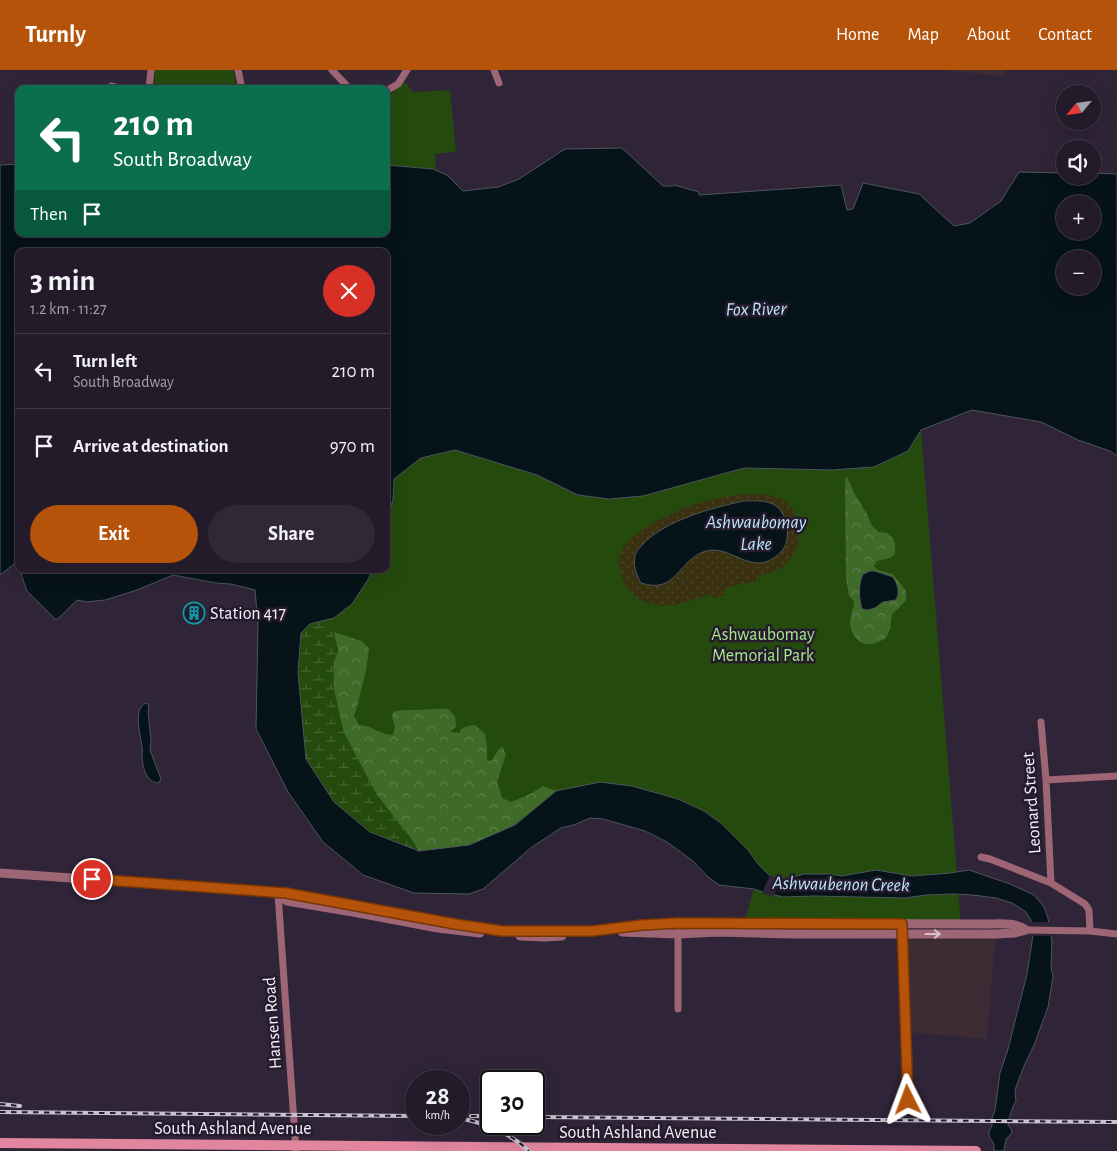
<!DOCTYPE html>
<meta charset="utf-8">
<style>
:root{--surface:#241b2a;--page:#302836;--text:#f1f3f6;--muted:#a3a1a8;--line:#413947;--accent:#b45309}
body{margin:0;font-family:"Alegreya Sans",sans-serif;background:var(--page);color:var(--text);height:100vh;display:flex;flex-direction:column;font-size:19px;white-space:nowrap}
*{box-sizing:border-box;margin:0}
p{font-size:16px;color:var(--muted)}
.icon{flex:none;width:28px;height:28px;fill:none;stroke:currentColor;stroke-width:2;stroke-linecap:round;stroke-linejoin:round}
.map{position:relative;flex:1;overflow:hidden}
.panel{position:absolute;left:15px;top:178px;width:375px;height:325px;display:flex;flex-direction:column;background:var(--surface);border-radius:10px;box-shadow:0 5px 20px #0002,0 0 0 1px var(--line)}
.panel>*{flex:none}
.guide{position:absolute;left:15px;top:15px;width:375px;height:152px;border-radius:10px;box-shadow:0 5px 20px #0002,0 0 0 1px var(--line);background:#0b6e4f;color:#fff;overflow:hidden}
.needle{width:32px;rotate:241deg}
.controls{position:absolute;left:1056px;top:15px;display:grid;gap:10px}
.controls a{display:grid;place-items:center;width:45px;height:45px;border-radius:50%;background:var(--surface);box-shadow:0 5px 20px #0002,0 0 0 1px var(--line);font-size:25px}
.speed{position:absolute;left:405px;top:1000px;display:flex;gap:10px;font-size:25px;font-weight:700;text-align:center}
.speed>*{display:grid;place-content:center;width:65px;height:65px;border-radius:50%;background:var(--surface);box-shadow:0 5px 20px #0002,0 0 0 1px var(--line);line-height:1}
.speed small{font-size:12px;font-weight:400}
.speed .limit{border:2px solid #111;border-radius:8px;background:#fff;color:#111}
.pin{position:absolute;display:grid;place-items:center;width:42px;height:42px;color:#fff;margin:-21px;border:2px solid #fff;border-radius:50%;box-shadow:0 1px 5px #0007}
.me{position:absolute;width:55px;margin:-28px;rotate:357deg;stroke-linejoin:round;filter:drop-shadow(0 0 4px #0008)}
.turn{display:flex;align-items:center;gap:18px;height:105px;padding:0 15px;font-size:22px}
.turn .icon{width:65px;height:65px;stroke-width:2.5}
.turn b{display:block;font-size:35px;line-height:42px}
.then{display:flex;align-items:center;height:48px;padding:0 15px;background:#0003;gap:10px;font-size:19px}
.round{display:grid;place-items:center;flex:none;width:52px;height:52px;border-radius:26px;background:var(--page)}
.head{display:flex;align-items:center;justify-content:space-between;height:85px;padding:0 15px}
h1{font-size:30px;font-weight:700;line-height:38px}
.action{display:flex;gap:10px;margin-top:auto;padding:10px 15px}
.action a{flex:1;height:58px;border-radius:30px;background:var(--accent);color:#fff;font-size:20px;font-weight:700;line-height:58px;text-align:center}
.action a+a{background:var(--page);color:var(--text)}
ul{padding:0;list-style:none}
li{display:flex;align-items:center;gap:15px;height:75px;padding:0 15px;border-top:1px solid var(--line)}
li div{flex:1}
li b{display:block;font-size:19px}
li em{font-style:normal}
header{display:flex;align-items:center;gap:30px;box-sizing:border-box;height:70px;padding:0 25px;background:var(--accent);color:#fff}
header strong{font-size:24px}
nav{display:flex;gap:28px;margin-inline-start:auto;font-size:18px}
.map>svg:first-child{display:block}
</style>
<header>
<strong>Turnly</strong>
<nav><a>Home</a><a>Map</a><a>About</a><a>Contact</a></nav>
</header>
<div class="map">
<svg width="1117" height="1081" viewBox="0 0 1117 1081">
<defs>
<pattern id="forest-crowns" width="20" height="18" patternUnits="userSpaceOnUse" patternTransform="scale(1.25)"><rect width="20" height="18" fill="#3f6b29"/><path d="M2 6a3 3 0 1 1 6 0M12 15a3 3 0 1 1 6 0" fill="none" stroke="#5c8049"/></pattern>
<pattern id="wetland-marsh" width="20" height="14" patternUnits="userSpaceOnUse" patternTransform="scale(1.25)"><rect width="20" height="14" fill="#244a0e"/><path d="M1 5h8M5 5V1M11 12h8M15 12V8" fill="none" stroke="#456432"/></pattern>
<pattern id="sand-dots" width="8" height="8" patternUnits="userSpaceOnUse" patternTransform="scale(1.25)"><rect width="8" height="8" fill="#393110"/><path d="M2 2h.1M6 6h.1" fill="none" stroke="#4d4528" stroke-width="1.8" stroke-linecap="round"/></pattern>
</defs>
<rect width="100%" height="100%" fill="#302438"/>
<path fill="#3d2b34" d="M946 0H1005V7Z
M902 864H996L987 969 905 962Z"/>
<path fill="#244a0e" d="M155 0H233L237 19H156L154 16Z
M405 12 413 22 450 20 456 82 435 84 436 101 386 95V25L393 22Z
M921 360 961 854H744L754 819 768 804 758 794 748 780 722 754 704 741 678 729 514 755 469 775 419 781 370 762 310 554 369 508 372 499H386V454L393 429V409L421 388 455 380 537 405 578 425 643 426 744 398 832 400 874 397 908 381Z"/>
<path fill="url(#forest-crowns)" d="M846 406 851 415 854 423 867 444 872 456 879 462 887 463 893 468 895 473V484L890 488 877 491 874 496 877 500 893 504 906 521V530L899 538 892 544 890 559 886 568C882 570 876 574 871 574 858 576 850 563 850 551 851 544 854 538 854 531L849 526 846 508 845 415Z
M334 562 362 571 369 579 366 600 357 637 354 646 359 655C371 655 381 665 393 665L395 657 392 647 393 642C400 640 406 640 414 640 426 640 437 638 448 639L455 646 456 656 450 662 460 663 461 659 468 656 475 655 485 664 487 678V690L492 691 496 683 502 676 506 684 497 712 502 728 511 732 530 724 543 716 556 721 514 755 471 775 419 781 377 725 344 663 334 619 333 595 338 580Z"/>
<path fill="url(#wetland-marsh)" d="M334 548V567L338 580 333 595 334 619 337 640 344 663 377 725 410 767 419 781 370 762 334 732 306 689 298 602 301 562 310 554Z"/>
<path fill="url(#sand-dots)" d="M742 424C755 424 768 423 781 429 805 440 804 481 784 496 776 501 767 504 758 506L756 512 741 514 724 519 725 525 714 528 711 524C698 528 684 534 670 535 649 538 626 526 621 504 618 494 619 483 625 475 640 457 679 439 701 432 714 428 728 427 742 424Z"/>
<path fill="#061318" stroke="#4e555d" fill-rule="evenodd" d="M622 78 663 116H672L674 115 699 122V125L841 115 847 140 853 139 863 113 919 124 954 156 970 153 1001 131 1019 102 1065 103V106H1092L1093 103 1117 104V386L1110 381 1078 370 1041 352 972 340 921 360 908 381 874 397 832 400 744 398 643 426 609 429 578 425 537 405 455 380 421 388 394 409 393 429 386 454V181H19V494H14L0 505V95L19 94V164H386V95L433 99 447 105 463 121 498 117 519 109 565 79ZM1065 134H1092V161H1065ZM1065 189H1092V216H1065Z
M743 431C751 431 762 430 770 433 786 438 791 462 785 476 782 482 775 488 768 491 747 500 728 475 706 481 678 489 677 525 641 513 636 504 632 494 636 483 637 480 641 477 643 474 666 450 712 438 743 431Z
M21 499H372L369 508 352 534 334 548 310 554 301 563 298 602 306 689 334 732 370 762 419 781 469 775 515 755 556 721 600 712 632 716 678 729 704 741 722 754 748 780 758 794 768 804 774 809 781 811 804 804H830L842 806 876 800 912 806 950 803 969 800 1010 814 1034 825 1044 837 1048 848 1052 872 1051 897 1053 906 1051 919 1048 937 1034 975 1024 996 1016 1017 1015 1023 1016 1031C1012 1037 1009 1048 1008 1055L1011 1059 1012 1063 1006 1069 1004 1081H994V1074L989 1066V1061L992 1056V1048L995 1040 1000 1003 1008 979 1027 904 1033 865 1031 850 1026 842 1012 833 996 828 973 825 953 824 926 825 905 828 815 826 783 827 763 822 754 819 719 815 707 806 693 791 667 772 645 761 603 749 590 748 574 755 561 758 532 777 483 819 469 824 414 823 363 805 323 772 288 722 256 659 258 553 255 520 231 514 216 513 173 505 137 520 105 530 87 532 77 530 64 543 56 550 27 521 22 507Z
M870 501H875L893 507C898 515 900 522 896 530L883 532 875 538 868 540 862 539C859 529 858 515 863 504Z
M146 633 149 635 148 642 151 671 150 680 161 709 159 713C146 713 142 696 142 685 142 683 143 679 142 677 141 666 132 638 146 633Z"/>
<path fill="#302438" d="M770 805 781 810 773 827 762 823Z
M1029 852H1052L1054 866H1030Z"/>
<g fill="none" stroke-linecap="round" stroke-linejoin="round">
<path stroke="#9e6674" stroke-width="7" d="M238 0 242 19
M332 0 348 17 354 19
M494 0 499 13
M111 16 123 19
M149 19 151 0
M386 21 398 14 407 0
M1041 652 1046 710 1051 813
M1046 710 1117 706
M981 787 990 789 1051 813 1085 834 1089 840 1090 861 1117 864
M278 824 296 1081
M678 853V939
M902 855 909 1030
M1026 860 1090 861"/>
<path stroke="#9e6674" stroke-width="9" d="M0 803 286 823 455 854 506 861H592L642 855 678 853 986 854C999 854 1015 852 1026 860
M278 824 284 829 287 831 353 842 438 858 480 863
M622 862 678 864 719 862 793 864H996L1015 863 1026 860
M520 866 545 867 562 866"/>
<path stroke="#e1869e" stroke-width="10" d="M0 1073 976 1081"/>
<g stroke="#cac2d1" stroke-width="4">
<path id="rail" d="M0 1034 20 1036
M0 1042 416 1046
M471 1046H491
M534 1047 1117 1052
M459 1048C486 1053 509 1062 529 1081"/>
</g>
<use href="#rail" stroke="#261b2d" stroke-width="2" stroke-dasharray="5.5" stroke-linecap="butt"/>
</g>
<defs><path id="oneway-shaft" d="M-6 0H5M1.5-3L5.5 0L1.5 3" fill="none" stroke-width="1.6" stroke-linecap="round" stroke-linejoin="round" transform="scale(1.25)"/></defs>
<use stroke="#d8c0cd" href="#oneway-shaft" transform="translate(933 864)"/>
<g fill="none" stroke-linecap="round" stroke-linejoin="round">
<g stroke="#753606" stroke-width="12">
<path id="route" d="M92 809 286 823 455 854 502 861H592L642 855 678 853 902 854 908 1030"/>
</g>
<use href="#route" stroke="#b45309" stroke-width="9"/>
</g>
<defs>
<g id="building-ring" transform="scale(1.125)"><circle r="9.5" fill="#261b2d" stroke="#0f9aa8" stroke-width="1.5"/><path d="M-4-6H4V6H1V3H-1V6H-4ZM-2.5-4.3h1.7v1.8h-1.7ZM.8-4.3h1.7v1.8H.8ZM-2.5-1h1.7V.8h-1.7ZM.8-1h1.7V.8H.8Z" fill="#0f9aa8"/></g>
</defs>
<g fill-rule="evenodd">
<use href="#building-ring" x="194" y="543"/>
</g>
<g text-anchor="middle" stroke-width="5" stroke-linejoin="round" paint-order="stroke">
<g font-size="18" fill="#f7f0fd" stroke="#261b2d" text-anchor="start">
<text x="210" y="549">Station 417</text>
</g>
<g font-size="18" fill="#a7e88c" stroke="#261b2d">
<text x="763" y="570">Ashwaubomay<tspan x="763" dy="21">Memorial Park</tspan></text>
</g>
<g font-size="18" fill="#f7f0fd" stroke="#261b2d">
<text transform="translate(1031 733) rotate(-94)" y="6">Leonard Street</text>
<text transform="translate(272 953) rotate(-94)" y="6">Hansen Road</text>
<text x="233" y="1064">South Ashland Avenue</text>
<text x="638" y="1068">South Ashland Avenue</text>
</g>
<g font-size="19" font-style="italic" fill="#b9e6fb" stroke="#261b2d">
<text transform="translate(756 238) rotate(-1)" y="7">Fox River</text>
<text x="756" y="458">Ashwaubomay<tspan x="756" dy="22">Lake</tspan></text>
<text transform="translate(841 813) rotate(1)" y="7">Ashwaubenon Creek</text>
</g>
</g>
</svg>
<div class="controls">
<a><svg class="needle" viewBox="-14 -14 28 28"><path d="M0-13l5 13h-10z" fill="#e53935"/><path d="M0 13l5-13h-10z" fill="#a3a1a8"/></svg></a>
<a><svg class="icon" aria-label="sound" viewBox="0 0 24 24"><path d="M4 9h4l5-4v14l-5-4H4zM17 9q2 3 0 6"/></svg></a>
<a>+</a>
<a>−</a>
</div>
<div class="speed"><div>28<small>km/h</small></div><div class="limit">30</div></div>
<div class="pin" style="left:92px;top:809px;background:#d93025"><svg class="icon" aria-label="arrive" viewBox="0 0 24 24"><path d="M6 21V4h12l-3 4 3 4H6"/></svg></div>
<svg class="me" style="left:908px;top:1030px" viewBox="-20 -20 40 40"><path d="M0-17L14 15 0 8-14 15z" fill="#b45309" stroke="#fff" stroke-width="4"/></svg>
<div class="guide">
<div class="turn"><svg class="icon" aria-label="left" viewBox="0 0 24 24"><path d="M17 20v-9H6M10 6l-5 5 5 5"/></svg><div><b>210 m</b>South Broadway</div></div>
<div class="then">Then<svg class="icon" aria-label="arrive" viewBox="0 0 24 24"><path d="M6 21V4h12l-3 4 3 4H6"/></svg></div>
</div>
<section class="panel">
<div class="head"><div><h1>3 min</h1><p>1.2 km · 11:27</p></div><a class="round" style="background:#d93025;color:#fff"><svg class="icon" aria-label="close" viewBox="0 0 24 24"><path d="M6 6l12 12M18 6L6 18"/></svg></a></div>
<ul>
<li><svg class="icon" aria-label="left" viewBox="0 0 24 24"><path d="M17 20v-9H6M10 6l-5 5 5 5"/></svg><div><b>Turn left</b><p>South Broadway</p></div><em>210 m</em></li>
<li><svg class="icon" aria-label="arrive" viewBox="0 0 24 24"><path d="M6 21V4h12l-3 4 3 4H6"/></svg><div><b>Arrive at destination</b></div><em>970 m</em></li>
</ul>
<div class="action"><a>Exit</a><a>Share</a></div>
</section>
</div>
